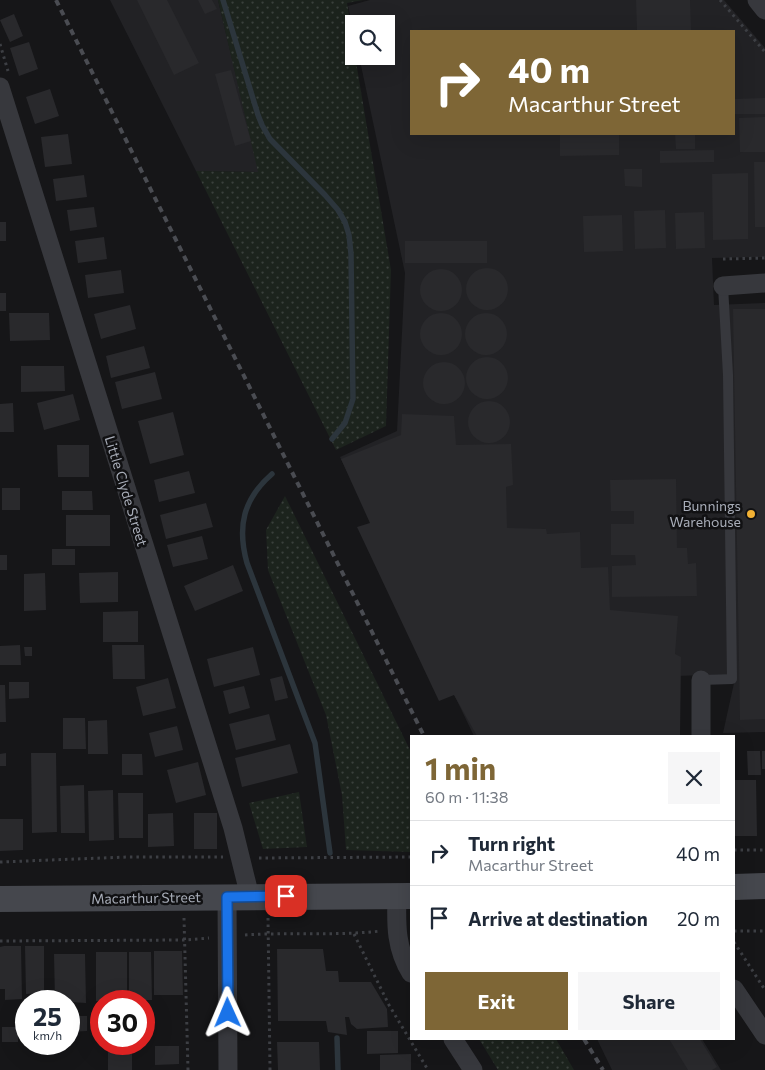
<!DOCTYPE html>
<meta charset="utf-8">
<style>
:root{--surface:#fff;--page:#f6f6f7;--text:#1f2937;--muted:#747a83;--line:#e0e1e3;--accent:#7e6636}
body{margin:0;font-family:Commissioner,sans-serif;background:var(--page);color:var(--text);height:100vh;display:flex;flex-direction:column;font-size:19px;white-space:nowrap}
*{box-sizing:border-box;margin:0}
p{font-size:16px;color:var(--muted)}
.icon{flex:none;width:28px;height:28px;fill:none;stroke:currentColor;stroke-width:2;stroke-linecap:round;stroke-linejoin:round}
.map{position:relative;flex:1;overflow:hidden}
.sheet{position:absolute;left:410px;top:735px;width:325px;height:305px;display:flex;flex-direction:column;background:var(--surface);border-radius:0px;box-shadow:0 5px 20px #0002}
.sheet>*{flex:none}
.hud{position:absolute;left:410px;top:30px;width:325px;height:105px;border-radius:0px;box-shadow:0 5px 20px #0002;background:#7e6636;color:#fff;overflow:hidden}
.tools{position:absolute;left:345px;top:15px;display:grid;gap:10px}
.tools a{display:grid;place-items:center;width:50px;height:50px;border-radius:0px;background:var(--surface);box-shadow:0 5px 20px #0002;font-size:25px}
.speed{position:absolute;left:15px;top:990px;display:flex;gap:10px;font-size:25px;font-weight:700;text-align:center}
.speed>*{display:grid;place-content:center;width:65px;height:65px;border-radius:50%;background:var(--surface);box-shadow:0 5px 20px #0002;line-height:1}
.speed small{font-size:12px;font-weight:400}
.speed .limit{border:8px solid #d22;background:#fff;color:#111}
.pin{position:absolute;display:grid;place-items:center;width:42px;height:42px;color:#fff;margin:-21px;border-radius:10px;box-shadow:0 2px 8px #0006}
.me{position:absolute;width:55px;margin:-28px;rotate:359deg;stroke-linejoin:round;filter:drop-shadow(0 0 4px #0008)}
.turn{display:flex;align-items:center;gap:18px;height:105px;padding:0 15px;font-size:22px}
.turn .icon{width:65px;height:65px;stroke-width:2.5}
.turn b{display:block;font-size:35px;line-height:42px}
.round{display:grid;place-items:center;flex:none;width:52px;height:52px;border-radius:0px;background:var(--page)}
.head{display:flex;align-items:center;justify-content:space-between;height:85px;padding:0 15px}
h1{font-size:30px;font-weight:700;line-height:38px;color:var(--accent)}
.cta{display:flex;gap:10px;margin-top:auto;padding:10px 15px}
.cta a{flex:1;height:58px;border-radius:0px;background:var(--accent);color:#fff;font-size:20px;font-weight:700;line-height:58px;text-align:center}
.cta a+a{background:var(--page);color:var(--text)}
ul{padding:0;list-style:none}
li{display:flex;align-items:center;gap:15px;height:65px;padding:0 15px;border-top:1px solid var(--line)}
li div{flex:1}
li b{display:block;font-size:19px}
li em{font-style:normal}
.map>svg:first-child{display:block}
</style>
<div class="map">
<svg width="765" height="1070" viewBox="0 0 765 1070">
<defs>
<pattern id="park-dots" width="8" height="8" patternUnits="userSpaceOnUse" patternTransform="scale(1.25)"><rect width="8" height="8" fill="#1c231d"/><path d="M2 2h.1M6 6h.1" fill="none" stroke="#3a403c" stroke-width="1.8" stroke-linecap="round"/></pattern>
</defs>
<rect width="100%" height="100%" fill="#161618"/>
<path fill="#222225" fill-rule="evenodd" d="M110 0H218L259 172 196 171Z
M370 0H724L765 48V257L712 258 714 305 765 303V732L723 733 736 674 676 676 679 736H474L340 457 397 431 405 273 359 56H386V24H354V31L348 6ZM411 31H734V134H411Z
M597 1039H702L721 1070H612Z"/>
<path fill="url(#park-dots)" d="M218 0H363L347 3 354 46V56H355L391 270 386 426 336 450 196 171 258 172Z
M285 496 411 752V852L346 850 342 795 326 715 268 570 266 530Z
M299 792 307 847 263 849 249 803Z
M479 1039H556L574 1070H498Z"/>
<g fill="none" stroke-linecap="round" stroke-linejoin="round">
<path stroke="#2c353c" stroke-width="5.5" d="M223 0 258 115 262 125 270 139 325 195 338 210 345 222 349 235 351 254 353 399 345 423 332 439
M272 474C243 499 237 527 247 563L315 743 330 853
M337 1038 338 1070"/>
</g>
<path fill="#29292c" d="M137 0H167L199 63 174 75Z
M198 0H212L217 9 205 14Z
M636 0H690L691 30H637Z
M14 14 23 36 10 42 0 20Z
M29 42 38 69 19 76 10 48Z
M231 70 251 141 235 146 215 74Z
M50 89 59 116 35 124 26 97Z
M765 98V114H734V99Z
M765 117V152H740L739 118Z
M68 134 72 164 45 167 41 137Z
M560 134H619V155L560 156Z
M675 134H695V149H676Z
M714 150V162L660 163V151Z
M754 162H765V227H755Z
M624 169H642V187L625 186Z
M748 173V239L713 240 712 174Z
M84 175 87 197 56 201 53 179Z
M94 207 97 227 70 231 67 210Z
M665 210 666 248 635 249 634 211Z
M704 212 705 248 676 249 675 213Z
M622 215 623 251 584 252 583 216Z
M0 222H6V241H0Z
M104 237 107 259 78 263 75 241Z
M405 241H487V263H405Z
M466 289a21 21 0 1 1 42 0a21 21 0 1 1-42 0Z
M420 290a21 21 0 1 1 42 0a21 21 0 1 1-42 0Z
M121 270 124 293 88 298 85 275Z
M0 293H6V311H0Z
M130 305 136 329 101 339 94 314Z
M733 309H765V719L740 720Z
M9 313H49L50 340 10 341Z
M420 334a21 21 0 1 1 42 0a21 21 0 1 1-42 0Z
M465 334a21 21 0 1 1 42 0a21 21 0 1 1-42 0Z
M144 346 150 368 111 378 106 356Z
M466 378a21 21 0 1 1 42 0a21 21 0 1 1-42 0Z
M423 383a21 21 0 1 1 42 0a21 21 0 1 1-42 0Z
M21 366H64L65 391 21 392Z
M155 372 162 399 122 409 115 382Z
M73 394 80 420 44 430 37 403Z
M468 422a21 21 0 1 1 42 0a21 21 0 1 1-42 0Z
M13 403 14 432H0V404Z
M173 412 184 455 150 464 138 421Z
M402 414 454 416 456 445 511 444 513 485 506 487 507 528 546 529 547 534 580 532 581 568 608 567 610 610 678 616 675 654 681 657 680 736H477L454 695 439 701 357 527 370 523 341 459 401 435Z
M57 445H89V477H58Z
M189 471 195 493 159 502 154 480Z
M676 479 677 548H687L688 564 696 563 697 596 612 597V566L636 565 635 555H611V524H634V511H611L610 480Z
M2 488H20V510H2Z
M62 491H92L93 510H62Z
M206 503 213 527 166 539 160 515Z
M66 515H110V546H66Z
M202 536 208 559 173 567 167 545Z
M52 549H75V565H52Z
M0 555H7V570H0Z
M233 565 243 591 195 611 184 586Z
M118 572V602L80 603 79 573Z
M45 573 46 610 24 611V574Z
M138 611V642H103V612Z
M20 645 21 665H0V646Z
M112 645H144L145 679H113Z
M24 647H32V656H25Z
M253 647 260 675 214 687 207 659Z
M282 676 288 698 275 701 270 679Z
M168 678 176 708 143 716 136 687Z
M9 682H29V698L9 699Z
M0 685H5L6 722H0Z
M244 686 250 708 229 714 223 691Z
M269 714 276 740 236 750 229 724Z
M63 718H85L86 749H63Z
M107 720 108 754H88V721Z
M177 726 183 750 155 757 149 733Z
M290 744 298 773 242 787 235 758Z
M747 751H760L761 775H748Z
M762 751H765V769H762Z
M6 753V766H0V754Z
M31 753H56L57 832 32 833Z
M122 754H142L143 775H122Z
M198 762 206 795 176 803 167 770Z
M734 780H756L757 836H734Z
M84 785 85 833H61L60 786Z
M113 790 114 840 89 841 88 791Z
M118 793H143V838H119Z
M173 813 174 846 148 847V814Z
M194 813H217V849H194Z
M0 819H23V850L0 851Z
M4 946H21L22 999 5 1000V989H0V947Z
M25 946H44V993L26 994Z
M277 949H323L326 971H338L339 982H371L387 1009 388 1027 357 1029 351 1024 349 1017H345L347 1035 328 1032 326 1021H278Z
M154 951H182L183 995H154Z
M96 952H127V1000L96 1001Z
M129 952H151L152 1000H129Z
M54 954H85L86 1003 55 1001Z
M69 1016H87V1031L69 1032Z
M2 1027H18V1042H2Z
M367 1031H398V1053L367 1054Z
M669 1039H700L717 1067 712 1070H688Z
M277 1042H319L320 1070H278Z
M155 1046H179V1064L155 1065Z
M108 1048H132V1070H108Z
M411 1054V1070H380V1055Z"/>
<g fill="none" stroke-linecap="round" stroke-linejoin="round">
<path stroke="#3d3f44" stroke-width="3" stroke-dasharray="2.5 4" stroke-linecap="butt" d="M720 0 765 52
M0 44 8 71
M723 259 765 258
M734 850H765
M259 858 411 857
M0 862 127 857H223
M184 918 188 1070
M268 918 270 1070
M734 931H765
M354 934 389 1005 428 1070
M245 935C290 932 336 936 381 931
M0 941 185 940 209 938
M734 942 765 990"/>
<path stroke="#37383d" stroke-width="10" d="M701 680 732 679 728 375 723 286"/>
<path stroke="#37383d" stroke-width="19" d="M757 0 765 10
M0 87 233 828 250 897
M723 286 765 283
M701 736V680
M227 897 228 1070
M397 897C396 925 396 949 411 973
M734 989 765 1035
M453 1039 473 1070"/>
<path stroke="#45474d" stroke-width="26" d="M734 887 765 886
M0 899 411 896"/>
<path stroke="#4a4c52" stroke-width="4" stroke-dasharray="6 5" stroke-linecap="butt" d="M56 0 424 736
M584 1039 603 1070"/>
</g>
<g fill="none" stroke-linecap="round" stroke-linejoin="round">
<g stroke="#114b97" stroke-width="12">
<path id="route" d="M228 1013 227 897 286 896"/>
</g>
<use href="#route" stroke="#1a73e8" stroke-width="9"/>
</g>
<circle fill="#f2b134" stroke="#111113" stroke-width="2" cx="751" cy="514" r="5"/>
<g text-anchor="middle" stroke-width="5" stroke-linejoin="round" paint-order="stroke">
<g font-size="14" fill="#a8adb8" stroke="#111113">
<text transform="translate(126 491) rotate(73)" y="5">Little Clyde Street</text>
<text transform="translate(146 898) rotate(-1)" y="5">Macarthur Street</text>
</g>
<g font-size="14" fill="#a8adb8" stroke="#111113" text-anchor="end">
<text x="741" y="511">Bunnings<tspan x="741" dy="16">Warehouse</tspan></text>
</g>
</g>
</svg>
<div class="tools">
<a><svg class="icon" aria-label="search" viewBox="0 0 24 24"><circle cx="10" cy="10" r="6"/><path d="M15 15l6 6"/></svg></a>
</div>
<div class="speed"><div>25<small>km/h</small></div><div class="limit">30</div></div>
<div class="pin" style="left:286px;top:896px;background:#d93025"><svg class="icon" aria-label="arrive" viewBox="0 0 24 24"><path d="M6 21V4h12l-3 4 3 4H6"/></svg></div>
<svg class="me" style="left:228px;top:1013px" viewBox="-20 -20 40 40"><path d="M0-17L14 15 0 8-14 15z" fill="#1a73e8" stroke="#fff" stroke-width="4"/></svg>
<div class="hud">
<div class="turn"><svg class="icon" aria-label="right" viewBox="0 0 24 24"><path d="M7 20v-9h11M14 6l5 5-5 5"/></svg><div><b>40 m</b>Macarthur Street</div></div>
</div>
<section class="sheet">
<div class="head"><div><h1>1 min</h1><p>60 m · 11:38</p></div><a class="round"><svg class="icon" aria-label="close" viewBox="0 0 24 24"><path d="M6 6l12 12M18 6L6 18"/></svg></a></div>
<ul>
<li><svg class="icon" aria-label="right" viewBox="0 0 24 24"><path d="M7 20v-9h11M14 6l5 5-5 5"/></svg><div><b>Turn right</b><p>Macarthur Street</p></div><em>40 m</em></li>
<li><svg class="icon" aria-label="arrive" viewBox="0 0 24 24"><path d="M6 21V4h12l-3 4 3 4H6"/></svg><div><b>Arrive at destination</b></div><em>20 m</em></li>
</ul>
<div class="cta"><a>Exit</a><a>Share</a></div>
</section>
</div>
